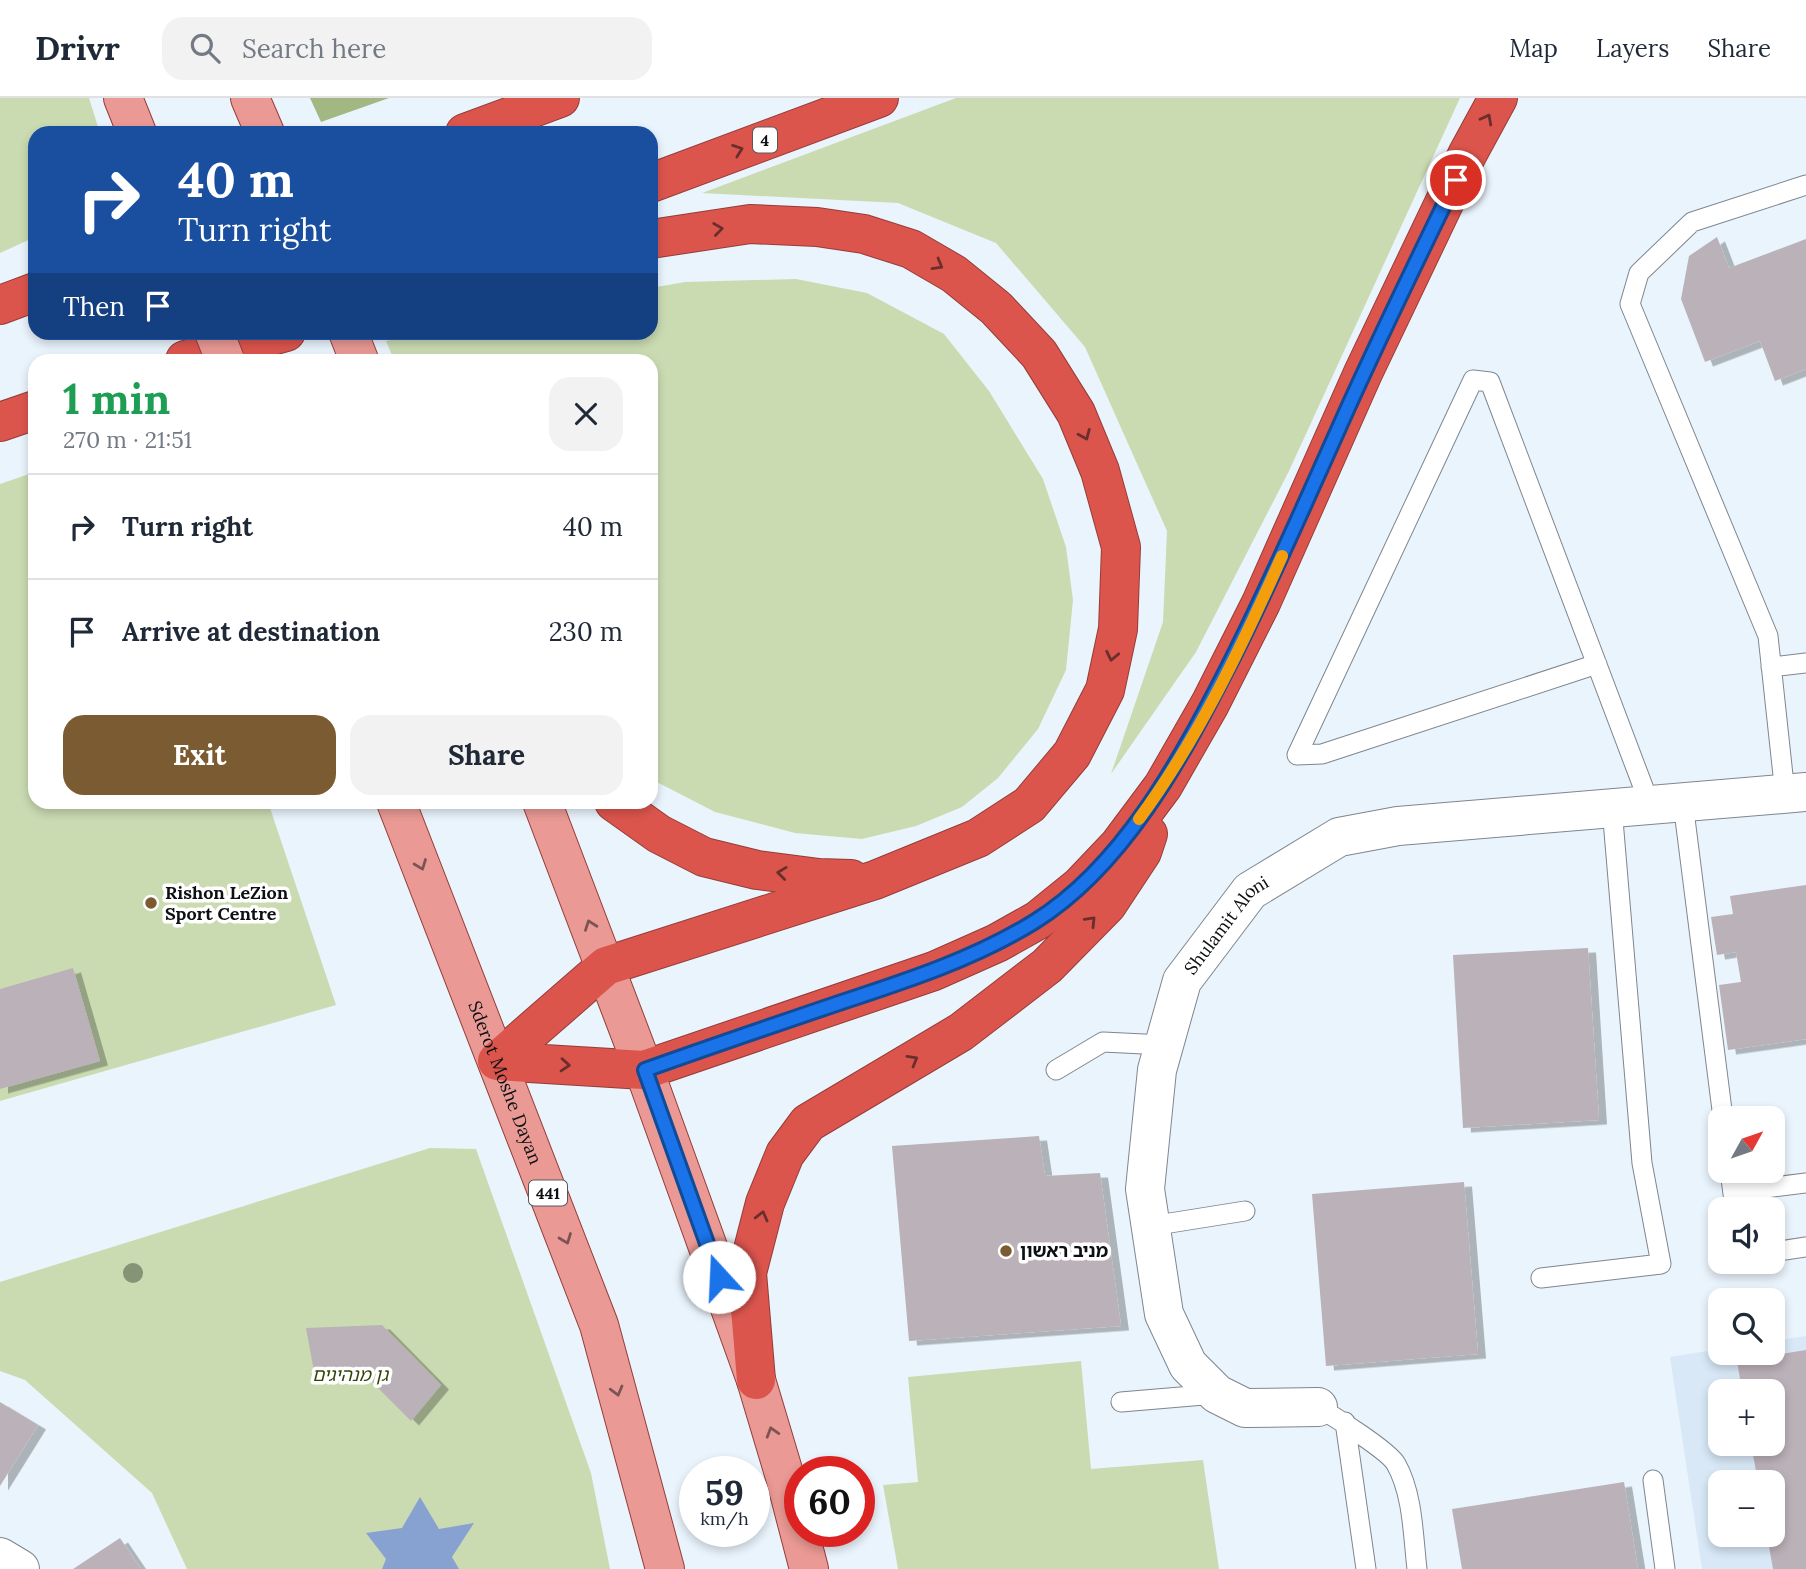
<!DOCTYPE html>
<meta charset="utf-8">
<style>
:root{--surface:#fff;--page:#f2f2f3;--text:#1f2937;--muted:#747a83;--line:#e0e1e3;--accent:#7b5b31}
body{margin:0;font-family:Lora,"Noto Sans Hebrew",serif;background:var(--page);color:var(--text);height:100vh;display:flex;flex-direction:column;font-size:26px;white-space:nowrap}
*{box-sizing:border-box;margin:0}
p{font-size:23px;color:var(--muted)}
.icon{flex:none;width:38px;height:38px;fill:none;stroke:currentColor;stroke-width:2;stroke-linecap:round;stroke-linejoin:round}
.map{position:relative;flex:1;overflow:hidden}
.sheet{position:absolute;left:28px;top:256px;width:630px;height:455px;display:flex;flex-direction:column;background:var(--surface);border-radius:21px;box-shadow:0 4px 10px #0003}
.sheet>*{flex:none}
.banner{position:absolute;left:28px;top:28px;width:630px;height:214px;border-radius:21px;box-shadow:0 4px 10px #0003;background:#1a4fa0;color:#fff;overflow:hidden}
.needle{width:46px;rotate:50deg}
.controls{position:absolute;left:1708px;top:1008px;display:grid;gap:14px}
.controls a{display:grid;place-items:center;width:77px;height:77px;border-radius:14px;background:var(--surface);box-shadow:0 4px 10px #0003;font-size:35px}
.speed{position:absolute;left:679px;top:1358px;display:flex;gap:14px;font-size:35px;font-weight:700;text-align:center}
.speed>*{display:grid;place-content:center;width:91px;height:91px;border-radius:50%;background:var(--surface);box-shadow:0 4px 10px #0003;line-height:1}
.speed small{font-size:18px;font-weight:400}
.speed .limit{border:10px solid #d22;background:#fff;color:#111}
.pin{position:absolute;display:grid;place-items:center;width:60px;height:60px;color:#fff;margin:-30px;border:4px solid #fff;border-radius:50%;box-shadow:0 2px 7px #0007}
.me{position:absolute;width:77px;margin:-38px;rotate:340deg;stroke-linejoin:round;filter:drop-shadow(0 0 5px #0008)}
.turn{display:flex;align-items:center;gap:24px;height:147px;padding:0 35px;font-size:32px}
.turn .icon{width:91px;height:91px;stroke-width:2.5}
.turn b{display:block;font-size:49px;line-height:60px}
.then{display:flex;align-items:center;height:66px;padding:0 35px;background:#0003;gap:14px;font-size:26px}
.round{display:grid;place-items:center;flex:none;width:74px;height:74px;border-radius:21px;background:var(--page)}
.head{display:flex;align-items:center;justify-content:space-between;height:119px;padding:0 35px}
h1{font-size:42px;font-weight:800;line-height:52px;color:#1e9e55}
.button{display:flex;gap:14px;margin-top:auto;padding:14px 35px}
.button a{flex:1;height:80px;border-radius:21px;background:var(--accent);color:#fff;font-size:28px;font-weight:800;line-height:80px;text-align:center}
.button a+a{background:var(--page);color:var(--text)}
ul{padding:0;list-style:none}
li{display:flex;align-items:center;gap:21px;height:105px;padding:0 35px;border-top:2px solid var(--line)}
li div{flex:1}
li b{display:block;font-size:26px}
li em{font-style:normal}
header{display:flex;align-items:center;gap:42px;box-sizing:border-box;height:98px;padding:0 35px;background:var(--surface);border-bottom:2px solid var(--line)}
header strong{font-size:33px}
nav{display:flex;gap:38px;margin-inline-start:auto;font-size:24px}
.search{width:490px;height:63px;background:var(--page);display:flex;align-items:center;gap:18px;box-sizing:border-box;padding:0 24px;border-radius:21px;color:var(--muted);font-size:26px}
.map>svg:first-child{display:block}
</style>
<header>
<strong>Drivr</strong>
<div class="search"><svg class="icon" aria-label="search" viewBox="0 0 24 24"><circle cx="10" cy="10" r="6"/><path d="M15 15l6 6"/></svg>Search here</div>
<nav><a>Map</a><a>Layers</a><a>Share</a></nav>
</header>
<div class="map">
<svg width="1806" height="1471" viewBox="0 0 1806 1471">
<defs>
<filter id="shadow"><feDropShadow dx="8" dy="4.5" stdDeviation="0" flood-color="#0004"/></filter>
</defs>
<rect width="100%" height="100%" fill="#eaf4fc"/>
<path fill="#d8e8f6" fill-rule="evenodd" d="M1806 1238V1471H1702L1670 1259 1720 1251V1255H1773V1243ZM1720 1293H1773V1346H1720ZM1720 1384H1773V1437H1720Z"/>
<path fill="#cadbb2" d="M0 0H89L100 35H35V139L0 155Z
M956 0H1460L1289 373 1196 554 1111 676 1163 524 1167 433 1085 249 996 145 898 105 702 95Z
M796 181 867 195 944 236 989 293 1043 381 1066 449 1073 502 1066 572 1038 631 998 680 962 709 916 728 862 741 795 735 715 714 651 681V262H394L386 243 424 234H651V190L685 184Z
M35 374V704H268L336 907 0 1003V386Z
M430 1050 476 1051 591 1375 610 1471H187L152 1395 25 1282 0 1273V1184Z
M1081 1263 1091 1371 1203 1362 1219 1471H898L883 1387 918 1384 908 1279Z"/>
<path fill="#a3b783" d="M310 0H389L321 24Z"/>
<path fill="#87a2d0" d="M420 1399 439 1431 474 1425 452 1459 459 1471H382L386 1461 366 1435 402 1430Z"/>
<path fill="#bbb1b8" filter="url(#shadow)" d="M1717 139 1729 170 1806 141V271L1775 283 1760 243 1705 264 1681 201 1689 158Z
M1806 787V941L1728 952 1719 887 1741 884 1736 854 1717 857 1711 819 1733 816 1730 798Z
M1588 850 1599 1022 1463 1030 1453 857Z
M73 870 100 963 0 991V891Z
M1039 1038 1045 1078 1100 1075 1121 1228 909 1243 892 1048Z
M1464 1084 1478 1256 1326 1268 1312 1096Z
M382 1227 441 1287 411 1323 366 1278 315 1279 306 1230Z
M1806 1252V1471H1773L1767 1437H1773V1384H1758L1751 1346H1773V1293H1742L1737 1263Z
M0 1304 38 1327 0 1388Z
M1624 1384 1638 1471H1462L1452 1411Z
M120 1440 141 1471H73Z"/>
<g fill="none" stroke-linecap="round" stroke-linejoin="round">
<g stroke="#7e868e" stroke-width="21">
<path id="lane" d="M1597 566 1322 656 1297 657 1473 282 1490 284 1650 707
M1771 569 1806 565
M1785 696 1768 538 1630 206 1639 175 1692 124 1806 87
M1683 705 1723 1020
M1056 972 1103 944 1164 947
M1730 1073 1735 1111
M1733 1094 1806 1085
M1151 1128 1245 1113
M1773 1154 1806 1149
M1541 1180 1661 1166 1642 1065 1612 710
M1121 1304 1216 1296
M1318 1309C1333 1318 1389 1353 1396 1366 1413 1396 1413 1437 1417 1471
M1345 1324 1366 1471
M1653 1382 1665 1471"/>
</g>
<g stroke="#7e868e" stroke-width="40">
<g id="street">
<path id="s1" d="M1318 1309 1245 1310 1217 1296 1188 1267 1164 1216 1145 1091 1157 972 1182 883 1250 793 1339 739 1398 728 1806 694"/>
<path d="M0 1459 20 1471"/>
</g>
</g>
<g stroke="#943d39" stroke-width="40">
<g id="primary">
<path d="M123 0 137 35"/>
<path d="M250 0 265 35"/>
<path d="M348 234 359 262"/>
<path id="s2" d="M396 704 599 1227 665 1471"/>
<path d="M542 704 644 972 756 1282 785 1379 809 1471"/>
</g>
</g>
<g stroke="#943d39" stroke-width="40">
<path id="highway" d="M465 35 560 0
M651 85 879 0
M0 207 35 194
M185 262 286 234
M0 324 35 312
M614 704 659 736 704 759 757 772 819 780 851 781
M497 963 606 868 875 782 978 740 1029 707 1072 656 1105 592 1118 531 1121 449 1100 373 1076 315 1039 256 996 210 954 176 911 151 864 136 817 129 750 126 651 141
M497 963 644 972 934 873 997 845 1038 822 1080 788 1119 747 1163 688 1210 606 1261 505 1363 275 1467 57 1498 0
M756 1282 747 1175 765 1105 785 1056 808 1025 961 934 1047 868 1107 807 1142 754 1148 736"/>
</g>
<use href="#lane" stroke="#fff" stroke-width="19"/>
<use href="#street" stroke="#fff" stroke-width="38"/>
<use href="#primary" stroke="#ea9994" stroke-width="38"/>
<use href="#highway" stroke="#dc554d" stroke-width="38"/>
<g stroke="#943d39" stroke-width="40" stroke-linecap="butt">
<path id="primary-bridge" d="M214 234 225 262"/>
</g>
<use href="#primary-bridge" stroke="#ea9994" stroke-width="38"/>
</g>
<circle fill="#859376" cx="133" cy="1175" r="10"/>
<defs><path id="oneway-chevron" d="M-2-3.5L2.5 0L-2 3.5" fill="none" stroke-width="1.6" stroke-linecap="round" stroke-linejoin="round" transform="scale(1.75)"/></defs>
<g stroke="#6a2f2d">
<use href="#oneway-chevron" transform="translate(1487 21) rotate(-62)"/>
<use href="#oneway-chevron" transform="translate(738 52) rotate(-20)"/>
<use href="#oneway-chevron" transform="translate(718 131) rotate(-8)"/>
<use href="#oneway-chevron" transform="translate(938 167) rotate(30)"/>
<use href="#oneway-chevron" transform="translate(1085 337) rotate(67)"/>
<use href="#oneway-chevron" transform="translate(1112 558) rotate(102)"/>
<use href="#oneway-chevron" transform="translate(782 775) rotate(-173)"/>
<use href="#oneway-chevron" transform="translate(1091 823) rotate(-46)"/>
<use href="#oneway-chevron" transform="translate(913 962) rotate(-30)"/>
<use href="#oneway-chevron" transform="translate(565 967) rotate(4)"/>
<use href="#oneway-chevron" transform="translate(762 1118) rotate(-76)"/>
</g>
<g stroke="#7c5454">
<use href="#oneway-chevron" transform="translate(421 767) rotate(69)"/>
<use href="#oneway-chevron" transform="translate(590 827) rotate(-110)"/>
<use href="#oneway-chevron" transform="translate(566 1141) rotate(69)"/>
<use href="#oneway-chevron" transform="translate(617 1293) rotate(75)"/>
<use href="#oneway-chevron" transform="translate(772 1334) rotate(-107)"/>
</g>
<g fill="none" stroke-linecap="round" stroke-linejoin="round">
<g stroke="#114b97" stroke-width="18">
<path id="route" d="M719 1179 645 972C709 949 774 927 839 905 906 883 974 861 1034 824 1123 769 1181 661 1227 571 1267 493 1302 412 1338 332 1375 248 1416 165 1456 82"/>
</g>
<use href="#route" stroke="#1a73e8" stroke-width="12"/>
<path stroke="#f59e0b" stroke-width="12" d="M1139 721C1198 641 1242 548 1282 458"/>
</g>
<g fill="#7b5b31" stroke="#fff" stroke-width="2.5">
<circle cx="151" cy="805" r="7"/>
<circle cx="1006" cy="1153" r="7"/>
</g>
<g text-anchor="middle" stroke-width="7" stroke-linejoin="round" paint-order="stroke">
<g fill="#fff" stroke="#56585a" stroke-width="2">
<rect x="753" y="29.5" width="24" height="25" rx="5"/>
<rect x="529" y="1082.5" width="38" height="25" rx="5"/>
</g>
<g font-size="16" font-weight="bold" fill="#0d1013">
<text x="765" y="48">4</text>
<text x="548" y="1101">441</text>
</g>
<g font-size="18" font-weight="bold" fill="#0d1013" stroke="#fff" text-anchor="start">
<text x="165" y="801">Rishon LeZion<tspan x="165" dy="21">Sport Centre</tspan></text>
<text x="1020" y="1159">מניב ראשון</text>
</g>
<g font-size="18" fill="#0d1013" stroke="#fff">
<text dy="6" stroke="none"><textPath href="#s1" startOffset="612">Shulamit Aloni</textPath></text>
<text dy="6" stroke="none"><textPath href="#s2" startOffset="301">Sderot Moshe Dayan</textPath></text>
</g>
<g font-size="18" font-style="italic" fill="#334409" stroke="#fff">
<text x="350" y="1283">גן מנהיגים</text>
</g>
</g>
</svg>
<div class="controls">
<a><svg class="needle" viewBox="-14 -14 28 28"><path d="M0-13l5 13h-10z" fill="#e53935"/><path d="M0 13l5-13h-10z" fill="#747a83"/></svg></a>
<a><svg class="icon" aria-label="sound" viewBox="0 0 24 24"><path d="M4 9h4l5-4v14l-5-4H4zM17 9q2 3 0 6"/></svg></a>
<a><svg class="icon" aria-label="search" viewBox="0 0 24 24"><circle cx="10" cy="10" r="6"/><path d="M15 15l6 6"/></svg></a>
<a>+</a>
<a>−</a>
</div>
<div class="speed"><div>59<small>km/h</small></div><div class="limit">60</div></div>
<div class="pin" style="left:1456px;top:82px;background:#d93025"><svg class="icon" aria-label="arrive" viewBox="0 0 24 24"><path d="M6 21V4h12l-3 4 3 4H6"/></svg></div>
<svg class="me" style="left:719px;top:1179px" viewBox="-20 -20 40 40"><circle r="19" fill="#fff"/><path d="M0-13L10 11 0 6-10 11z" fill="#1a73e8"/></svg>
<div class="banner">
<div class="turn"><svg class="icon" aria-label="right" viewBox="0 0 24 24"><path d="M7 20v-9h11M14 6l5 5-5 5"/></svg><div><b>40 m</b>Turn right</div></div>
<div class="then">Then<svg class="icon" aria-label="arrive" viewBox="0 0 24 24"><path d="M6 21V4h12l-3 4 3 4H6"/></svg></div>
</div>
<section class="sheet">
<div class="head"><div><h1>1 min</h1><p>270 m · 21:51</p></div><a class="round"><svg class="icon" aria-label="close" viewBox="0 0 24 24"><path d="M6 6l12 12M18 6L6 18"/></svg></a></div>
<ul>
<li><svg class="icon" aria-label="right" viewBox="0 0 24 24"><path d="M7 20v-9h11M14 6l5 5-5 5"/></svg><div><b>Turn right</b></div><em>40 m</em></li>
<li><svg class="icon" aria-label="arrive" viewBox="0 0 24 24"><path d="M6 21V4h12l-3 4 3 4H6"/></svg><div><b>Arrive at destination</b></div><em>230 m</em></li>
</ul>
<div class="button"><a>Exit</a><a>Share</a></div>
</section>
</div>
